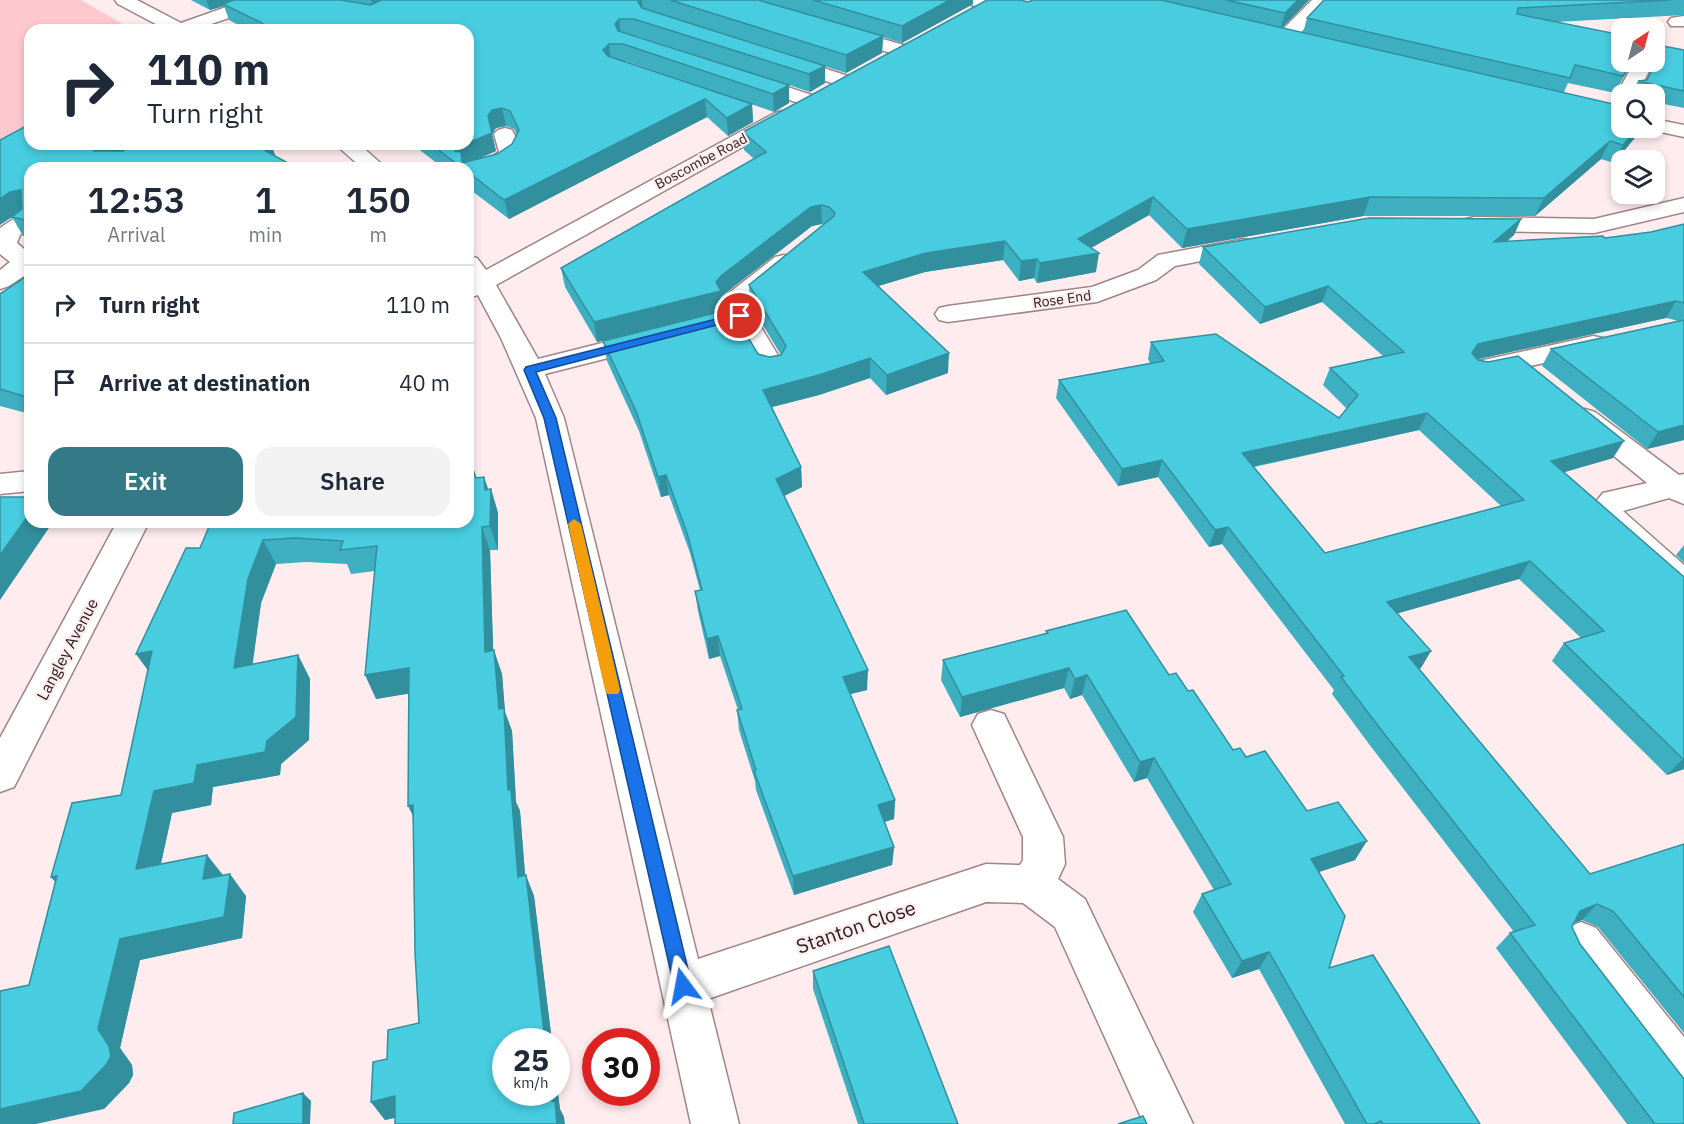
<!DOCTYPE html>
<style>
:root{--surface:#fff;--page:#f2f2f3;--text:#1f2937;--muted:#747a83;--line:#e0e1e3;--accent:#337a86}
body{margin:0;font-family:"IBM Plex Sans",sans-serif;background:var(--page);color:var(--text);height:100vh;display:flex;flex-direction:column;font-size:22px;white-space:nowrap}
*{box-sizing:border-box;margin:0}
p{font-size:20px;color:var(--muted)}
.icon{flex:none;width:33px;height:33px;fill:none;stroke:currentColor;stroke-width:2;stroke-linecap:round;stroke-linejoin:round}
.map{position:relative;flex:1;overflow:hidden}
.panel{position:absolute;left:24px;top:162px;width:450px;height:366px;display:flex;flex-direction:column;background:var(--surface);border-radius:18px;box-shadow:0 3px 9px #0003}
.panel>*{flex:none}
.top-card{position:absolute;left:24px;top:24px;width:450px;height:126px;border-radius:18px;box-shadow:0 3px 9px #0003;background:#fff;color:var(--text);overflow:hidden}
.needle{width:39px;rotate:36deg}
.buttons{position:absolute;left:1611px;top:18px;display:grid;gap:12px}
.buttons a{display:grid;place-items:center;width:54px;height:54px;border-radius:12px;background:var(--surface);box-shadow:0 3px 9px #0003;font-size:30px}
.speed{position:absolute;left:492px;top:1028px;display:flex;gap:12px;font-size:30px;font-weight:700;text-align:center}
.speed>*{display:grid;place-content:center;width:78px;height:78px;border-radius:50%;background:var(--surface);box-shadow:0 3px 9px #0003;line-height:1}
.speed small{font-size:15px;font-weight:400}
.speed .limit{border:9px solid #d22;background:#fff;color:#111}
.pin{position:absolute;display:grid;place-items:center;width:51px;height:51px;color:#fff;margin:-26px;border:3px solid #fff;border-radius:50%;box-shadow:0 2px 6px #0007}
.me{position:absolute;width:66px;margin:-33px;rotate:347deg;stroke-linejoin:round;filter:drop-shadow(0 0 4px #0008)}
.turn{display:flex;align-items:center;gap:21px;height:126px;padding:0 24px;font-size:27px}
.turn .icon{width:78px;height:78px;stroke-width:2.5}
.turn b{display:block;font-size:42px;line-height:51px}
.eta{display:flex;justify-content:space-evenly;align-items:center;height:102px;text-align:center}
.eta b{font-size:36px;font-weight:600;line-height:42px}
.cta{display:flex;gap:12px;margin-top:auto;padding:12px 24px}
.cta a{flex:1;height:69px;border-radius:18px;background:var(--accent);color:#fff;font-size:24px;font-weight:600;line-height:69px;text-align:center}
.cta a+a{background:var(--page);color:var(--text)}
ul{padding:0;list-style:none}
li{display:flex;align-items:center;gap:18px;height:78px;padding:0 24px;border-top:2px solid var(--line)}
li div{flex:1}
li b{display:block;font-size:22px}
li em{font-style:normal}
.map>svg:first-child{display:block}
</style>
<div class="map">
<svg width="1684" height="1124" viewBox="0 0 1684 1124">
<rect width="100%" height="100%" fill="#feecee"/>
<path fill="#fdc9ce" d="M0 0H81L133 30H30V127L0 143Z"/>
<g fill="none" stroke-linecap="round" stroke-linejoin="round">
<g stroke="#9f8588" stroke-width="3">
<path id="minor" d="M115 0H137L181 23 246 0H272L269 4 194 30H167L118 4Z
M964 0H994L998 4 995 8 989 9 967 4Z
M1312 0H1331L1292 42H1278L1276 38 1278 34Z
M1684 16V26H1671L1668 22 1671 18Z
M840 27 911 47 913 51 911 55 904 57 834 36 831 32 834 28Z
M784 55 854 78 857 82 854 86 847 88 777 65 774 61 777 57Z
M1634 62H1654L1637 94H1622L1620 98 1617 94Z
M747 74 818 97 821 101 818 105 811 107 740 84 737 80 740 76Z
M782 111 789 113 792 117 789 121 496 285 538 359 726 312 720 302 724 297 775 257 784 255 793 257 796 262 747 304 785 367 781 373 771 375 761 373 734 326 545 374 564 418 698 959 986 864 1020 865 1023 860V837L972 725 978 714 991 710 1004 714 1063 837 1065 864 1058 879 1085 899 1193 1124H1144L1055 927 1023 903 986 902 708 999 739 1124H691L536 418 501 338 478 295 468 298V256L477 258 486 270 775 113Z
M1654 119 1684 125V137L1647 129 1645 128H1654Z
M505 128 512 130 521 148C518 170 486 175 468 180V168H461L490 158 499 152 494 134 498 130Z
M335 144H359L386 168H362Z
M1684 198V212L1594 233 1474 231 1466 229 1462 224 1466 219 1474 217 1594 219Z
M30 211V228L20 235 17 243 30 254V272L9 286 0 289V270L10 262 0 254V228L22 213Z
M1244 239 1253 241 1256 246 1253 251 1175 266 1156 280 1097 302 948 322 939 320 935 314 939 308 948 306 1092 287 1138 270 1158 255Z
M1593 336 1603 338 1606 344 1603 350 1480 377 1470 375 1466 369 1470 363Z
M1585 409 1595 412 1679 475 1684 474V504L1669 498 1623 511 1684 565V596L1672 593 1600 529 1590 509 1603 493 1647 483 1575 424 1571 418 1575 412Z
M30 471V491L0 494V474Z
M117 522H149L14 787 0 792V738Z
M1581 922 1596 928 1684 1037V1098L1667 1091 1566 958 1559 943 1566 928Z"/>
</g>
<use href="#minor" fill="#fff" fill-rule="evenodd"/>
</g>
<path fill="#3dafc1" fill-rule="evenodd" d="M191 0H973V4L902 43 883 37 882 53 846 73 656 12 825 66V83L810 92 789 85V103L774 112 626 61H623L752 104 753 122 728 136 707 117 509 219 468 188V168H443L412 144H468V30H248L229 20 224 6 210 10ZM633 36H636L785 84ZM506 126 514 129 517 135 512 144 497 154 478 159 496 151 492 134 496 128Z
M1032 0H1309L1282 28 1303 33 1307 18 1324 0H1684V15L1556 22 1632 62 1615 93 1568 83 1564 92 1622 128H1641L1638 134 1614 163 1601 159 1535 216H1363L1182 248 1149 215 1091 248 1096 272 1037 283 1034 278 1019 281 1003 260 925 272 878 286 948 373 886 395 870 378 819 395 772 407 801 467 802 487 784 496 867 690 850 694 895 800 894 819 884 822 894 847 892 865 794 895 756 790 755 781 739 730 737 710H738L720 656 709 659 698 611 695 591 700 590 690 553 669 495 661 497 639 431 607 361 603 341 758 354 769 357 781 355 750 304 749 285 824 224H822L812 226 723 295 721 297 723 311 597 342 565 287 561 268 754 159 744 150 743 132Z
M1654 42 1659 43 1654 51Z
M1684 50V108L1654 102V94H1631L1638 81 1647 80Z
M0 140 132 144H269L272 147 275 156 30 168V237L23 236 12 217Z
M1521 219 1514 235 1506 242 1605 238 1651 232 1684 224V440L1647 449 1542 366 1551 349 1677 321 1675 320 1666 318 1477 359 1613 458 1564 472 1684 577V769L1667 775 1552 661 1564 643 1581 638 1519 579 1397 613 1421 668 1419 669 1590 874 1684 844V1033L1598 927 1582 920 1574 923 1572 927 1580 944 1684 1124H1627L1496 948 1510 933 1514 932 1372 748 1332 694 1334 690 1222 544 1209 547 1158 477 1118 486 1056 398 1059 380 1150 363 1148 359 1151 342 1339 418 1347 409 1323 385 1330 368 1383 356 1322 302 1260 324 1199 264 1203 247ZM1419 430 1501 506 1325 553 1254 467Z
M30 274V414L0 406V294Z
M484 477 488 489H491L498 513V550H490L493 650 502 674 505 712 512 731 516 802 520 811 525 875 534 896 560 1109 564 1117 395 1118 385 1120 371 1102 387 1059 419 1023 409 693 376 699 375 571 351 574 347 564 306 562 276 564 261 603 252 664 298 655 310 679 309 740 281 764 280 775 213 787 211 805 172 813 161 864 207 855 223 875 246 896 242 938 140 960 120 1048 132 1065 133 1075 129 1083 104 1109 29 985 55 882 51 877 121 795 148 670 136 654 200 548 476 478Z
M1684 545V563L1676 555Z
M1046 631 1169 675 1188 691 1233 750 1246 757 1307 811 1355 860 1319 872 1329 968 1480 1124H1345L1259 969 1232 978 1193 912 1202 894 1214 890 1147 778 1134 782 1082 695 1070 699 1064 688 960 717 941 680 943 660 1046 634Z
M813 971 958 1124H858L813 989Z"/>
<path fill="#328f9d" d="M206 0H239L223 4 224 6 210 10Z
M371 0H383L373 6Z
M639 0H642L643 13 638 2Z
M950 0H973V4L902 43V26Z
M1298 0H1309L1280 30 1285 13Z
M619 19 621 36 617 41 615 24Z
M883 36 882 53 846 73V55Z
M609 44 611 61 603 50Z
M825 66V83L810 92 809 74Z
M789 85V103L774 112 773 94Z
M705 99 707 117 509 219 504 200Z
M752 104 753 122 728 136 727 118Z
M502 108 506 126 496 128 492 134 496 151 464 165H458L454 148 465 144H468V143L492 110Z
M1638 128H1641L1638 134 1614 163 1623 145Z
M1610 141 1601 159 1535 216 1544 198Z
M100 144H132L104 166 94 151 95 148Z
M256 144H269L270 148 272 147 279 165Z
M21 190 30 207 21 211 0 225V199L10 192Z
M1153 197 1149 215 1075 257 1099 253 1096 272 1037 283 1040 263 1078 239Z
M1370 197 1363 216 1182 248 1187 229Z
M821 205 822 224 812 226 723 295 721 297 723 311 597 342 594 322 721 276 811 207Z
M1521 219 1514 235 1486 259 1494 242Z
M1005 241 1003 260 925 272 862 291 863 272 926 253Z
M1037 259 1034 278 1019 281 1021 261Z
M1328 286 1322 302 1260 324 1265 307Z
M1676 301 1666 318 1470 361 1472 353 1478 344Z
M949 353 948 373 886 395 887 375Z
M870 358V378L819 395 764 409 763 390Z
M1427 413 1419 430 1237 470 1242 453Z
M1684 425V440L1647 449 1658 432Z
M1624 441 1613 458 1541 479 1551 461Z
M1162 460 1158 477 1118 486 1122 469Z
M801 467 802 487 778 499 776 479Z
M666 475 669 495 661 497 658 477Z
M484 477 491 498V489L498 513V550L490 526 485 490Z
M30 513V522H53L0 600V555Z
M482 527 490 550 494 675 485 652Z
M1228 527 1222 544 1209 547 1215 530Z
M263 540 276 564 261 603 249 691 234 668 248 579Z
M1530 561 1519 579 1378 619 1387 602Z
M718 636 720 656 709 659 707 639Z
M494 650 502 674 505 712 512 731 516 802 520 811 527 898 518 877 499 709Z
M152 651 153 677 136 654Z
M1431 651 1421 668 1400 674 1409 657Z
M298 655 310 679 309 740 281 764 280 775 213 787 211 805 172 813 155 890 136 869 154 791 197 765 267 741Z
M409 668 419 692 376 699 365 675Z
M1069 668 1064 688 960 717 962 697Z
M868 670 867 690 843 696V677Z
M1087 675 1082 695 1070 699 1075 679Z
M1154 758 1147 778 1134 782 1140 762Z
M1684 758V769L1667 775Z
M895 800 894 819 877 824 878 805Z
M413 805 419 828 408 806Z
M1367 841 1355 860 1301 878 1311 859Z
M894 847 892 865 794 895 793 876Z
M207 855 224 877 203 879Z
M230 874 246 896 242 938 140 960 120 1048 132 1065 133 1075 129 1083 104 1109 36 1124H0V1109L98 1029 120 939Z
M526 875 534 896 552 1041H545Z
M57 876 72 899 51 877Z
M1597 904 1582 920 1565 926 1580 911Z
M1269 952 1259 969 1232 978 1242 961Z
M556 1081 560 1109 564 1117 565 1124H557L552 1101 551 1092H556Z
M303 1093 311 1101 310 1124H303Z
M395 1096 409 1114 385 1120 371 1102Z"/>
<path fill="#47cce0" stroke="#328f9d" stroke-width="1.5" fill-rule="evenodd" d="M234 0H341L371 5 381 0H639L638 2 642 8 825 66 809 74 634 19H619L615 24 618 31 789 85 773 94 623 44H609L603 50 608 56 752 104 727 118 705 99 504 200 468 172V168H462L431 144H465L454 148 455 151 461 152 462 163 497 154 512 144 519 130 510 111 502 108 492 110 488 116 492 133 468 143V30H272L260 22 223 4Z
M670 0H758L883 36 846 55Z
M813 0H950L902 26Z
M987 0H1021L1028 2 1032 0H1161L1622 106V128H1638L1623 145 1610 141 1544 198 1370 197 1187 229 1153 197 1078 239 1099 253 1040 263 1037 259 1021 261 1005 241 926 253 863 272 949 353 887 375 870 358 819 375 763 390 801 467 776 479 868 670 843 677 895 800 878 805 894 847 793 876 754 771 756 770 737 710 742 709 718 636 707 639 695 591 702 590 687 533 666 475 658 477 636 411 603 341 731 309 758 354 769 357 781 355 786 346 749 285 834 216 835 213 829 207 821 205 811 207 721 276 716 282 721 291 594 322 561 268 766 152 743 132Z
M1226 0H1298L1285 13Z
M1324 0H1670L1518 8 1517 14 1622 35V62H1631L1623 76 1575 65 1570 78 1307 18Z
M1663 46 1684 50V91L1638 81 1647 80Z
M30 124V144H100L95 148 94 151H123L132 144H267L272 147 264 150 297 168H30V221L12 217 22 209 21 190 10 192 0 199V140Z
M1369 218 1521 219 1494 242 1603 236 1605 238 1651 232 1684 224V303L1676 301 1478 344 1472 353 1478 360 1488 362 1518 356 1624 441 1551 461 1684 577V758L1683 759 1564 643 1604 631 1530 561 1387 602 1431 651 1409 657 1590 874 1684 844V997L1613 911 1597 904 1580 911 1572 927 1580 944 1684 1079V1123L1681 1124H1655L1510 933 1535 925 1382 731 1341 677 1344 676 1228 527 1215 530 1162 460 1122 469 1059 380 1164 361 1151 342 1216 334 1339 418 1358 395 1330 368 1404 352 1328 286 1265 307 1203 247ZM1427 413 1524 500 1325 553 1242 453Z
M30 274V398L0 389V294Z
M1684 320V425L1658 432 1551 349Z
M468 455 476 478 484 477 485 490 491 489 490 526 482 527 485 652 494 650 499 709 504 708 508 790 511 789 518 877 526 875 545 1041H506V1092H551L552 1101 555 1100 557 1124H395V1096L371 1102 373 1062 387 1059 388 1030 419 1023 415 953 413 805 408 806 409 668 365 675 377 546 340 550 343 541 295 538 263 540 248 579 234 668 298 655 296 717 267 741 265 752 197 765 194 783 154 791 136 869 207 855 203 879 230 874 224 917 120 939 98 1029 109 1046 111 1056 106 1065 81 1091 0 1109V991L29 985 57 876 51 877 72 803 121 795 152 651 136 654 186 548H200L211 522H468Z
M0 497H30V513L0 555Z
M1126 610 1169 675 1176 673 1188 691 1193 690 1233 750 1240 748 1246 757 1265 751 1307 811 1338 802 1367 841 1311 859 1345 916 1329 968 1373 955 1480 1124H1383L1381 1121 1374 1124H1367L1269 952 1242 961 1202 894 1231 884 1154 758 1140 762 1087 675 1075 679 1069 668 962 697 943 660 1048 633 1046 631Z
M889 946 958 1124H864L813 971Z
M303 1093V1124H233L234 1113Z
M1143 1116 1147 1124H1118Z"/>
<path fill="#1a73e8" stroke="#114b97" stroke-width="1.5" d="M740 313 744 314V318L536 372 556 418 692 986 690 993 683 995 676 993 674 986 544 418 524 370 526 367Z"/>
<path fill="#f59e0b" d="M574 519 581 524 620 690 618 694H607L605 690 568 524Z"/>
<g text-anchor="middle" stroke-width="4.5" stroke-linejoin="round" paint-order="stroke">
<g font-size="14" fill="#2c2223" stroke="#feecee">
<text transform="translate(701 161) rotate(-28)" y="5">Boscombe Road</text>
<text transform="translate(1062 299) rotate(-8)" y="5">Rose End</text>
</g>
<g font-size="16" fill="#2c2223" stroke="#feecee">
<text transform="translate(67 649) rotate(-62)" y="6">Langley Avenue</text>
</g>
<g font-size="20" fill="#2c2223" stroke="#feecee">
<text transform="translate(856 927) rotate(-19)" y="7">Stanton Close</text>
</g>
</g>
</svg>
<div class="buttons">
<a><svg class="needle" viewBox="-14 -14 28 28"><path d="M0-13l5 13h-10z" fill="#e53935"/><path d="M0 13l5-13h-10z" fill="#747a83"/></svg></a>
<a><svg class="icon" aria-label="search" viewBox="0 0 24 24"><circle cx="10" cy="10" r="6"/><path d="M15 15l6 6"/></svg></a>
<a><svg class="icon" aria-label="layers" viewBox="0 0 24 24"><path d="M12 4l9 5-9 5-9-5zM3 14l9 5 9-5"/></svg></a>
</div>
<div class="speed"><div>25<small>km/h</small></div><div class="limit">30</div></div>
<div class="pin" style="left:740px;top:316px;background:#d93025"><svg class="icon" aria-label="arrive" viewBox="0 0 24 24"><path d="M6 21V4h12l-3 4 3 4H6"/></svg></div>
<svg class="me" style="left:683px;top:986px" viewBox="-20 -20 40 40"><path d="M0-17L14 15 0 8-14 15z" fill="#1a73e8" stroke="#fff" stroke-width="4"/></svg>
<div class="top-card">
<div class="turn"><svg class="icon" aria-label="right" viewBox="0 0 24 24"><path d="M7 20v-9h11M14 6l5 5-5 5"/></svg><div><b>110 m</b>Turn right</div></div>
</div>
<section class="panel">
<div class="eta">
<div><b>12:53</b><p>Arrival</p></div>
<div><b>1</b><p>min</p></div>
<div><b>150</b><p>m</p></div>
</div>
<ul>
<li><svg class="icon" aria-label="right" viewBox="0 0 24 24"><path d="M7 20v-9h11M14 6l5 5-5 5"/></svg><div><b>Turn right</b></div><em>110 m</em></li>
<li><svg class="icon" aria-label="arrive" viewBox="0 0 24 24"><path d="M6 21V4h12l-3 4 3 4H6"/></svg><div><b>Arrive at destination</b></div><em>40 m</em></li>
</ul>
<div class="cta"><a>Exit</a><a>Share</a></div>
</section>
</div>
